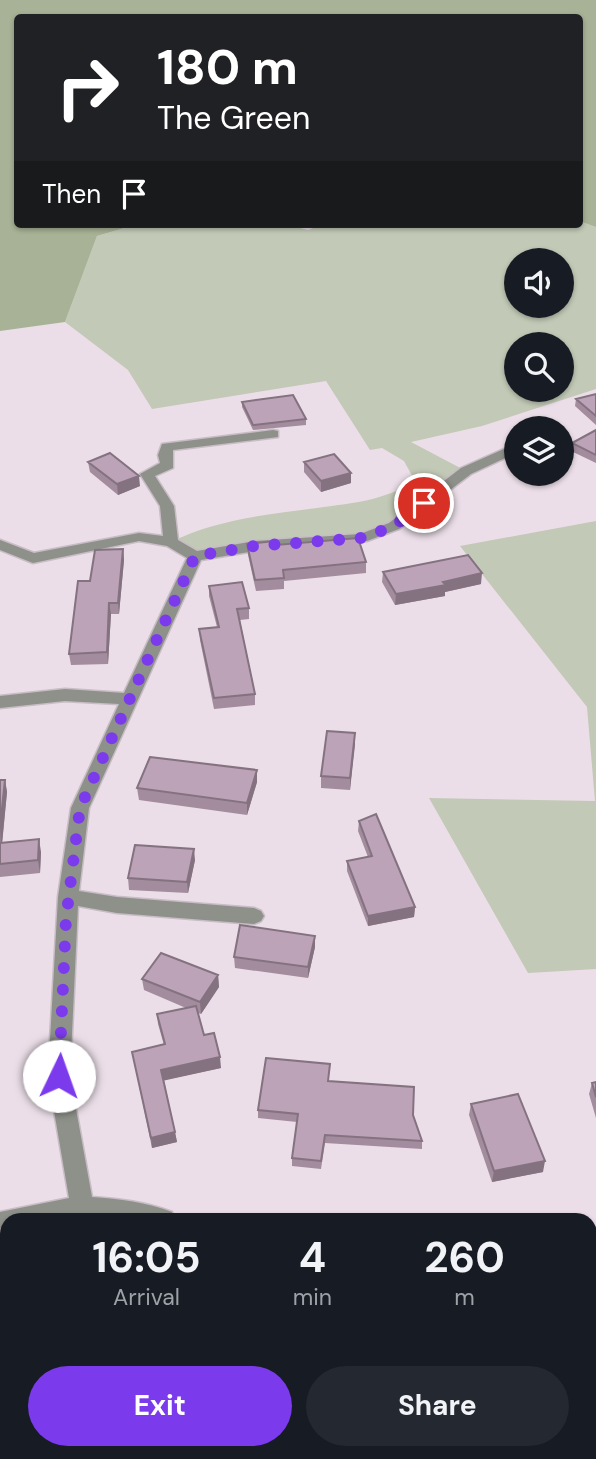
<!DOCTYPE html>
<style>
:root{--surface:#171b24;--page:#242831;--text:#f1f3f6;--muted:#9ea1a6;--accent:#7c3aed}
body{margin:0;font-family:"DM Sans",sans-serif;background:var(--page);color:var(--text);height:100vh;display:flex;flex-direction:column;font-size:26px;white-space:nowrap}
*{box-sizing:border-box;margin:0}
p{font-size:23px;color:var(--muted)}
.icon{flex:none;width:38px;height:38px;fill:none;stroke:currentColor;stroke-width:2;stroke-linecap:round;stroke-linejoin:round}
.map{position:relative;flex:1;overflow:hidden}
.panel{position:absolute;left:0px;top:1213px;width:597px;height:247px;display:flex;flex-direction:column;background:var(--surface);border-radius:21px 21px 0 0;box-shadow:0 2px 5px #0004}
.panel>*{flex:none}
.banner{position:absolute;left:14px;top:14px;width:569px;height:214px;border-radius:7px;box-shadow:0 2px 5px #0004;background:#202124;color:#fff;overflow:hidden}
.controls{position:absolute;left:504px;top:248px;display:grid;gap:14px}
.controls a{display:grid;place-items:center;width:70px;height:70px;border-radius:50%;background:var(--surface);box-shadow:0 2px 5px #0004;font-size:35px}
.pin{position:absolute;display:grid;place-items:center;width:60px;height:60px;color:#fff;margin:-30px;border:4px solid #fff;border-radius:50%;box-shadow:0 2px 7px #0007}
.me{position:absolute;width:77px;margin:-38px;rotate:3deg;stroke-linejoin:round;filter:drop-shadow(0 0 5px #0008)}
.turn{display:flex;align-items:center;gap:24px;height:147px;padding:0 28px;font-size:32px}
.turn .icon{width:91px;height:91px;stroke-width:2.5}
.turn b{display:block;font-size:49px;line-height:60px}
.then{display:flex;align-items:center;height:66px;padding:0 28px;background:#0003;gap:14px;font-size:26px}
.eta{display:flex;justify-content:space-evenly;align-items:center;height:119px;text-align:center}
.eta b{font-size:42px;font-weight:700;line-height:49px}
.button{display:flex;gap:14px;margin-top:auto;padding:14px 28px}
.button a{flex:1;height:80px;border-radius:42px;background:var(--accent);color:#fff;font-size:28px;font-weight:700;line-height:80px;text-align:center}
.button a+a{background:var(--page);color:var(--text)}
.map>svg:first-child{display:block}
</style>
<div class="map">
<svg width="596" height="1459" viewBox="0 0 596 1459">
<rect width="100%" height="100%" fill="#ebdee8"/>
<path fill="#c2c9b6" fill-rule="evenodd" d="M579 221 596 227V389L482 426 411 442 466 471 394 526 362 538 195 556 171 542C215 520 269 514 317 508 353 503 383 501 415 481L404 461 382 448 370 450 326 381 152 409 128 370 65 322 97 236 138 224H285L308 230 323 224H579ZM516 261H562V306H516ZM516 345H562V390H516Z
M596 521V969L528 973 429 798 595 801 587 707 460 546Z"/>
<path fill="#a8b296" d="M0 0H596V227L579 221V18H18V224H138L97 236 65 322 0 331Z"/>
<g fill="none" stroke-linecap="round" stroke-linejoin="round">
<g stroke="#c8bcc5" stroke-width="3">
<path id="minor" d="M273 430 278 431V437L173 450V468L155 476 174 506 178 540 197 551 255 541 360 534 389 523 461 468 506 448H516V453L471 474 399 529 367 541 255 551 201 560 89 808 79 891 117 897 254 908 261 911 264 916 261 921 254 924 117 913 78 906 70 1076 92 1197C120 1199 146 1202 172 1212L175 1220H7V1231L0 1228V1212L69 1198 48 1076 58 897 71 808 119 704 65 701 0 708V696L65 689 124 693 187 558 167 546 139 541 33 563 0 550V540L34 553 139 533 163 536 160 506 140 474 160 463 158 455 162 444Z
M590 1279 596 1281V1305L590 1303Z
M28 1452H56V1459H28Z"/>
</g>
<use href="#minor" fill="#8e918a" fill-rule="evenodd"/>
</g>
<path fill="#a28c9d" d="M596 394V425L575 406 576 399Z
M242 402 306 419V425L253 430 242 407Z
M596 430V463L571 451 572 443Z
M88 462 140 486 118 495 90 472Z
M304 462 351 473V483L321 492 304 472Z
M247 544 276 545 366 562V573L284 581V589L256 591 248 555Z
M123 549 124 560 119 614H111L108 664 71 665 69 654 90 581Z
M383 572 481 584 445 592V596L395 605 382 582Z
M209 586 249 608V619L240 620 255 694V705L214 709 200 640 199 629 217 627 209 596Z
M355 733 350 790 321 788V776Z
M0 780H5L7 792 2 843 41 852 40 873 0 877Z
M257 782 247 815 139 800 137 788Z
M359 821 415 907 414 917 368 926 347 871V861L368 857 358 831Z
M195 860 188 893 129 890 128 878Z
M315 936V947L308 978 235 968 234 957Z
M218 975 219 987 201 1014 198 1013 204 1035 221 1068 164 1080 177 1142 152 1148 132 1052 164 1045 158 1024 157 1014 186 1008 144 990 142 979Z
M330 1064 328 1082 413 1115 422 1141V1149L325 1143 321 1169 292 1166V1158L297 1122 258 1118V1110Z
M596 1082V1118L589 1094 592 1083Z
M471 1104 543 1172 492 1182 469 1115Z
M339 1452H428V1454L406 1459H340Z"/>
<path fill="#847280" d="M351 473V483L321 492V481Z
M139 476 140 486 118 495 117 484Z
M123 549 124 560 119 614 118 603Z
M482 573 481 584 445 592V596L395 605 396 594Z
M109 603 111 614 108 664 107 652Z
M355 733V745L350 790V778Z
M257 770V782L247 815V803Z
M5 780 7 792 1 855 0 827Z
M39 839 41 852 40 873 38 860Z
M194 849 195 860 188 893 187 882Z
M415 907 414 917 368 926V916Z
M315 936V947L308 978V967Z
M218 975 219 987 201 1014 200 1002Z
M220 1057 221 1068 162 1081 161 1070Z
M175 1132 177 1142 152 1148 151 1138Z
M545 1161 543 1172 492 1182 494 1171Z
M7 1354V1366L0 1370V1359Z
M376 1452H428V1454L406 1459H347Z"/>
<path fill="#bca3b7" stroke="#847280" stroke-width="2" d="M596 394V416L576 399Z
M293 395 306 419 253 425 242 402Z
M596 430V455L572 443Z
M110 453 139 476 117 484 88 462Z
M334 454 351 473 321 481 304 462Z
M358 538 366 562 283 570 284 578 255 580 247 544 275 541 276 545Z
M123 549 118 603H109L107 652 69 654 78 581H90L95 550Z
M468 555 482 573 443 582 446 585 396 594 383 572Z
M242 582 249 608 237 609 255 694 214 698 199 629 219 627 209 586Z
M327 731 355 733 350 778 321 776Z
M150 757 257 770 247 803 137 788Z
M0 780H5L0 827Z
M376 814 415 907 368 916 347 861 372 856 359 821Z
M39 839 38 860 0 864V843Z
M135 845 194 849 187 882 128 878Z
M240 925 315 936 308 967 234 957Z
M161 953 218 975 200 1002 142 979Z
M196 1006 204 1035 214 1033 220 1057 161 1070 175 1132 151 1138 132 1052 165 1044 157 1014Z
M266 1058 330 1064 328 1081 414 1087 413 1115 422 1141 325 1135 321 1161 292 1158 298 1114 258 1110Z
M596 1082V1097L592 1083Z
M518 1094 545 1161 494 1171 471 1104Z
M0 1287 6 1297 7 1296V1354L0 1359Z
M342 1452H376L347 1459H344Z"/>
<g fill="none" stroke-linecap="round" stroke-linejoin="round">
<path stroke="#7c3aed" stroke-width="12" stroke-dasharray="0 21.6" d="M59 1076 66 919 80 808 195 556 255 546 362 538 394 526 424 503"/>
</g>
</svg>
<div class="controls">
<a><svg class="icon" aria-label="sound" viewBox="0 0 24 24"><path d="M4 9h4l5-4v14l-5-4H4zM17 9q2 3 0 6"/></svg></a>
<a><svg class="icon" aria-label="search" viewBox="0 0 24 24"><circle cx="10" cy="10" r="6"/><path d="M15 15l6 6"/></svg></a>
<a><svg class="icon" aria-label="layers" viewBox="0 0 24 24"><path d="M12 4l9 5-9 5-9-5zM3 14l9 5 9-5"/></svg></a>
</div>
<div class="pin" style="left:424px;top:503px;background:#d93025"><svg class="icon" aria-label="arrive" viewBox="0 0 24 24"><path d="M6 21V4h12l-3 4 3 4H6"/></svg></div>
<svg class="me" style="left:59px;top:1076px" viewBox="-20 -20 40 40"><circle r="19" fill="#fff"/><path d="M0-13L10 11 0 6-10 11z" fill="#7c3aed"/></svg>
<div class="banner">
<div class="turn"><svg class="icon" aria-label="right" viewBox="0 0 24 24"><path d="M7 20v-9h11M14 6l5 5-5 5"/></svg><div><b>180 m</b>The Green</div></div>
<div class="then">Then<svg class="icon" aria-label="arrive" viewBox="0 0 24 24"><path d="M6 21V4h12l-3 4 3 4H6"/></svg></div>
</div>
<section class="panel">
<div class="eta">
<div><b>16:05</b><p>Arrival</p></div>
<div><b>4</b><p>min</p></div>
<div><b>260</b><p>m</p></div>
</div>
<div class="button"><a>Exit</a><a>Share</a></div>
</section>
</div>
